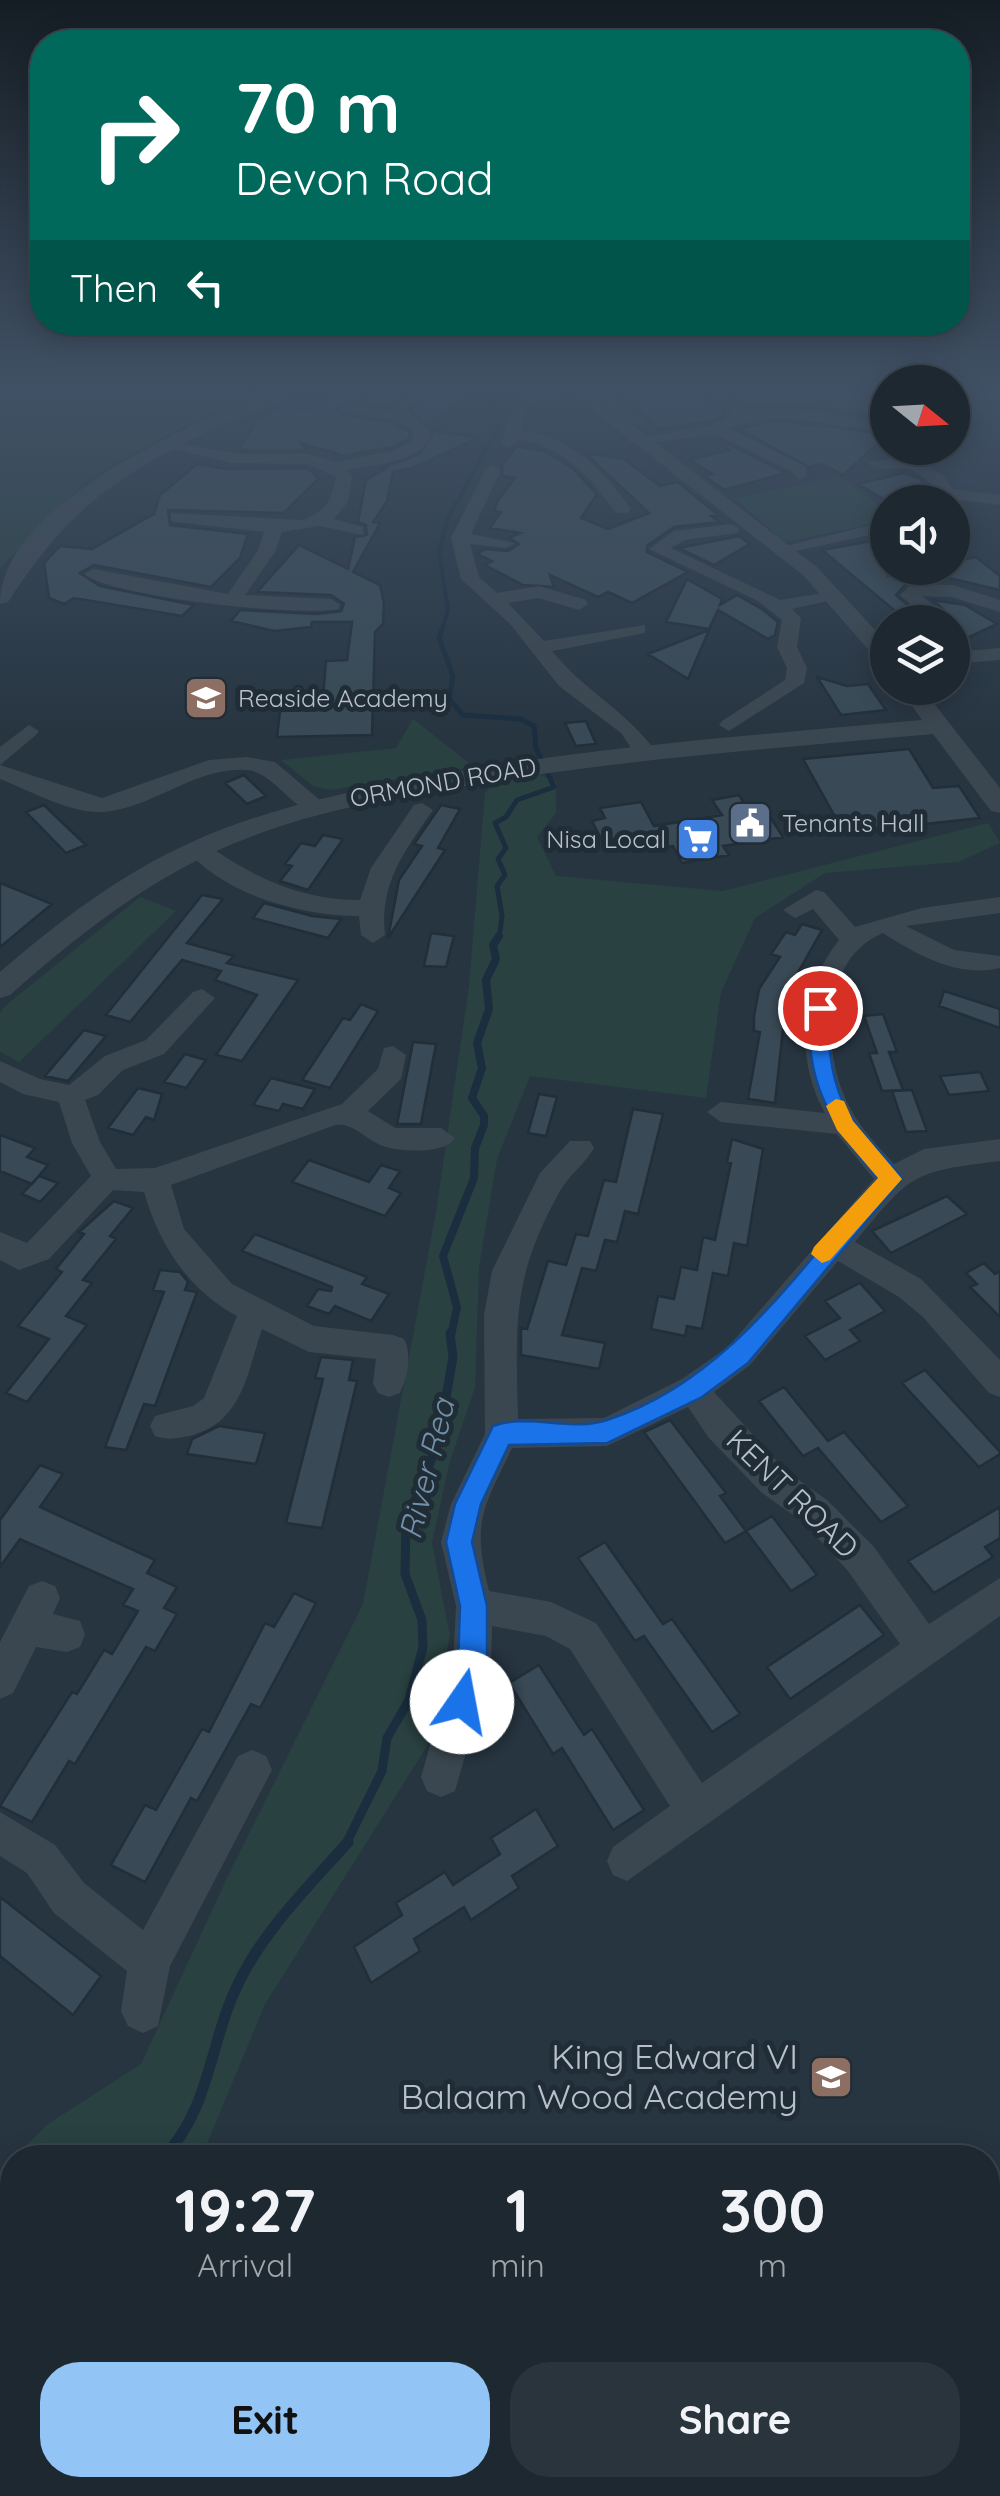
<!DOCTYPE html>
<style>
:root{--surface:#1d2831;--page:#2a343d;--text:#f1f3f6;--muted:#a0a6ab;--line:#3b444d;--accent:#92c5f5}
body{margin:0;font-family:Quicksand,sans-serif;background:var(--page);color:var(--text);height:100vh;display:flex;flex-direction:column;font-size:38px;white-space:nowrap}
*{box-sizing:border-box;margin:0}
p{font-size:32px;color:var(--muted)}
.icon{flex:none;width:55px;height:55px;fill:none;stroke:currentColor;stroke-width:2;stroke-linecap:round;stroke-linejoin:round}
.map{position:relative;flex:1;overflow:hidden}
.sheet{position:absolute;left:0px;top:2145px;width:1000px;height:352px;display:flex;flex-direction:column;background:var(--surface);border-radius:40px 40px 0 0;box-shadow:0 5px 25px #0003,0 0 0 2px var(--line)}
.sheet>*{flex:none}
.banner{position:absolute;left:30px;top:30px;width:940px;height:305px;border-radius:40px;box-shadow:0 5px 25px #0003,0 0 0 2px var(--line);background:#00695c;color:#fff;overflow:hidden}
.needle{width:65px;rotate:108deg}
.controls{position:absolute;left:870px;top:365px;display:grid;gap:20px}
.controls a{display:grid;place-items:center;width:100px;height:100px;border-radius:50%;background:var(--surface);box-shadow:0 5px 25px #0003,0 0 0 2px var(--line);font-size:50px}
.pin{position:absolute;display:grid;place-items:center;width:85px;height:85px;color:#fff;margin:-42px;border:5px solid #fff;border-radius:50%;box-shadow:0 2px 10px #0007}
.me{position:absolute;width:110px;margin:-55px;rotate:12deg;stroke-linejoin:round;filter:drop-shadow(0 0 8px #0008)}
.turn{display:flex;align-items:center;gap:35px;height:210px;padding:0 40px;font-size:45px}
.turn .icon{width:130px;height:130px;stroke-width:2.5}
.turn b{display:block;font-size:70px;line-height:85px}
.then{display:flex;align-items:center;height:95px;padding:0 40px;background:#0003;gap:20px;font-size:38px}
.eta{display:flex;justify-content:space-evenly;align-items:center;height:170px;text-align:center}
.eta b{font-size:60px;font-weight:800;line-height:70px}
.primary-button{display:flex;gap:20px;margin-top:auto;padding:20px 40px}
.primary-button a{flex:1;height:115px;border-radius:40px;background:var(--accent);color:#111;font-size:40px;font-weight:800;line-height:115px;text-align:center}
.primary-button a+a{background:var(--page);color:var(--text)}
.map>svg:first-child{display:block}
</style>
<div class="map">
<svg width="1000" height="2496" viewBox="0 0 1000 2496">
<rect width="100%" height="100%" fill="#273541"/>
<path fill="#294241" d="M0 387H271L183 426 87 480 0 568Z
M952 387H991L1000 391V426L953 408Z
M840 476 887 512V521L785 542 734 498Z
M413 719 474 767 330 790 313 786 281 760 396 748Z
M538 774 556 782V813L537 837 556 876 723 891 988 823 1000 843 958 862 825 873 755 918 721 992 706 1098 530 1076 497 1159 479 1267 475 1387 449 1464 432 1543 450 1636 427 1746 265 2004 201 2158H13L48 2124 141 2064 228 1876 363 1604 436 1212 469 986 485 793 493 785Z
M140 897 176 911 19 1062 0 1052V1013L5 1006Z
M12 2158V2344L0 2357V2170Z"/>
<g fill="none" stroke-linecap="round" stroke-linejoin="round">
<path stroke="#1a2e3f" stroke-width="4" d="M442 629 448 610 439 552 448 518 497 430 492 401 508 387"/>
<path stroke="#1a2e3f" stroke-width="5" d="M443 627 439 638 453 676 449 699 463 715 520 719 534 726 536 748 554 787 517 800 506 817 495 823 506 848 498 859 505 875 497 886 502 916 499 939"/>
<path stroke="#1a2e3f" stroke-width="8" d="M451 1336 457 1307 443 1256 474 1178 475 1148 484 1125V1116L472 1098 482 1068 477 1043 489 1009 486 980 496 959 493 945 499 936"/>
<path stroke="#1a2e3f" stroke-width="9" d="M346 1844 382 1771 387 1738 409 1700 423 1647 422 1620 405 1574 406 1523 438 1443 453 1357 450 1333"/>
<path stroke="#1a2e3f" stroke-width="11" d="M163 2158C211 2108 209 2042 239 1982 265 1929 309 1886 348 1842
M0 2247 12 2238"/>
</g>
<path fill="#394a56" stroke="#222e38" stroke-width="2.5" d="M384 387H413L389 406 349 401 337 409 340 414 392 423 410 432 409 439 392 447 344 456 301 443 305 450H239L256 421 286 405 304 411 340 391 368 398Z
M440 387H480L427 425 411 410Z
M614 387H865L866 397 888 389V416L781 404 747 406 717 388 707 396 726 413 713 421 658 429Z
M768 422H787L888 434 843 475 822 464 809 467 739 429Z
M434 431 478 438 413 468 393 472 387 501 373 522 380 523 353 572 380 585 384 603 383 624 375 632 372 735 277 737 280 711 322 710 326 661 347 660 352 622H312L311 627 274 631 231 621 240 610 317 614 341 611 344 604 331 595 257 592 299 545 348 569 355 537 367 535 366 525 358 522 366 480 385 469 381 468 420 454Z
M712 438H715L786 473 724 490 704 476 712 474 690 460 730 450Z
M517 446 547 452 572 468 597 494 581 518 608 529 649 513 585 453 624 459 660 486 678 482 718 515 711 516 719 522 674 527 647 546V552L688 572 632 603 608 592 598 597 550 575 554 587 523 585 485 565 492 561 477 554 485 549 508 551 519 544 509 538 520 533 490 528 501 512 494 511 498 500 515 478 502 476V466Z
M197 464 227 469 307 468 319 478 284 513 168 510 170 525 248 534 240 558 211 587 94 565 80 573 100 586 194 605 182 616 74 598 64 604 49 598 44 563 60 546 92 549 154 514 160 495Z
M904 473 919 478 939 502H888L858 484Z
M739 536 750 544 714 565 679 548Z
M888 538V576L908 571 923 581H909L896 595 922 618 907 621 822 550Z
M976 557 1000 576V590L915 570 952 568V562Z
M687 579 722 599 720 605 737 595 762 609 778 622 775 635 768 639 718 610 709 629 666 622Z
M933 600 965 605 997 624 952 645 957 622Z
M709 630 688 679 648 654Z
M817 677 847 686 868 684 886 710 841 715Z
M586 721 596 744 576 746 565 723Z
M909 749 933 788 959 786 980 818 844 833 803 759Z
M244 775 266 796 247 804 225 783Z
M739 795 749 812 765 809 783 837 723 846 729 855 682 863 673 846 633 852 626 839H601L592 821 605 818 600 808 641 802 654 826 722 815 712 800Z
M44 805 70 830 86 845 66 853 26 812Z
M441 805 460 809 438 848 445 850 388 938 399 880 422 846 414 844Z
M323 835 343 839 308 890 280 881 292 866 285 864 301 843 315 846Z
M0 883 52 904 0 947Z
M202 895 223 899 187 943 234 956 227 963 298 980 242 1061 216 1055 257 995 215 980 221 971 182 960 130 1022 106 1015Z
M264 903 312 916 341 919 328 938 253 918Z
M802 924 822 930 787 992 775 1103 748 1099 760 1032 754 1031V1016L759 989 780 957 771 954 786 932 795 935Z
M431 933 454 936 446 967 424 966Z
M944 991 1000 1009V1028L939 1006Z
M361 1004 378 1011 330 1088 302 1080 343 1018 350 1020Z
M883 1014 897 1052H889L903 1090 882 1091 869 1053H877L864 1016Z
M84 1030 106 1036 68 1081 45 1076Z
M413 1042 436 1044 421 1124H397Z
M185 1054 206 1060 186 1088 164 1082Z
M980 1072 989 1091 949 1095 940 1076Z
M271 1078 315 1089 303 1109 283 1104 279 1111 253 1105Z
M138 1088 162 1094 154 1120 146 1117 133 1135 108 1128Z
M912 1090 927 1131 906 1132 892 1091Z
M539 1094 557 1097 546 1136 528 1133Z
M633 1109 663 1114 638 1214 625 1211 617 1242 605 1240 596 1271 582 1268 562 1335 605 1343 599 1369 521 1355V1328L527 1329 548 1261 566 1265 576 1234 588 1236 604 1180 616 1182Z
M0 1135 35 1148 27 1157 48 1165 32 1184 0 1171Z
M732 1139 763 1149 747 1246 734 1243 728 1276 713 1273 702 1329 687 1326 685 1336 651 1329 658 1296 674 1299 681 1267 697 1270 703 1237 715 1240 731 1163 727 1162Z
M309 1160 369 1182 381 1165 400 1171 389 1188 401 1193 385 1216 292 1182Z
M39 1176 58 1183 40 1202 22 1194Z
M947 1196 967 1214 891 1253 872 1231Z
M114 1201 133 1208 110 1236 116 1239 83 1280 92 1283 66 1316 87 1325 27 1402 6 1393 49 1339 18 1326 62 1272 56 1269 84 1234 79 1232Z
M255 1234 367 1277 362 1284 389 1294 371 1321 335 1306 329 1314 307 1306 318 1289 331 1291 332 1287 242 1251Z
M984 1263 995 1274 1000 1271V1317L970 1287 977 1284 966 1273Z
M160 1270 180 1272 188 1282 185 1290 197 1292 155 1406 144 1404 126 1450 105 1447 164 1292 153 1290Z
M860 1283 885 1311 850 1330 860 1341 825 1360 805 1336 840 1318 825 1301Z
M321 1357 353 1360 349 1380 357 1381 322 1528 286 1523 323 1379 315 1378Z
M925 1370 1000 1452V1454L979 1467 902 1383Z
M784 1387 828 1441 844 1432 908 1506 881 1522 818 1448 803 1456 759 1401Z
M670 1420 726 1493 720 1496 746 1531 725 1543 644 1432Z
M219 1426 265 1433 256 1464 187 1454 192 1439Z
M40 1465 63 1474 40 1507 155 1560 147 1573 177 1587 164 1608 177 1614 155 1651 146 1647 75 1764 69 1761 32 1822 0 1806 72 1692 77 1694 104 1650 112 1654 138 1611 123 1605 133 1589 20 1539 0 1567V1520Z
M1000 1507V1538L985 1547 993 1557 934 1593 908 1561Z
M772 1516 817 1575 791 1591 746 1531Z
M605 1542 663 1624 672 1619 740 1714 712 1732 644 1636 635 1641 578 1558Z
M294 1593 316 1603 260 1708 251 1704 197 1801 191 1798 145 1882 111 1865 145 1805 156 1810 202 1729 209 1732 265 1623 274 1627Z
M860 1605 884 1635 790 1699 767 1667Z
M539 1665 584 1735 592 1729 644 1810 613 1830 562 1748 553 1754 509 1683Z
M536 1809 558 1846 512 1876 519 1888 471 1920 464 1907 414 1939 420 1951 371 1983 354 1947 402 1915 396 1903 445 1872 453 1885 500 1854 491 1838Z
M0 1897 101 1976 73 2015 0 1956Z"/>
<g fill="none" stroke-linecap="round" stroke-linejoin="round">
<path fill="#3b4750" fill-rule="evenodd" d="M419 387H436L405 410 432 434C420 464 374 464 346 470L352 476 348 502 334 519 363 527V535L319 526 282 532 275 552 245 595 331 599 340 605 338 609C299 617 112 597 84 574L93 569 228 594 257 552 264 532 177 522 171 521V513L302 520C326 511 331 502 336 477L308 464 231 463 165 447V441L240 454H308L335 462 393 451 413 441 414 430 393 419 341 410 349 405 390 410Z
M569 387 582 390 527 405 520 431C570 435 603 470 631 509L628 513H616C592 479 562 444 518 440L509 448 501 443 515 399Z
M596 387H610L617 399 644 419V425C623 426 605 405 596 387Z
M719 391 746 410C792 401 841 422 888 420V430C836 432 777 402 730 429L805 466 807 475 799 480 791 471 716 434 636 445 628 440 714 425 733 414 711 396Z
M952 405 958 407V413L952 415Z
M905 448H921L917 459 944 476 952 489 1000 495V505L959 500 966 511 952 515V502H943C910 447 894 481 867 463L902 456Z
M493 465 501 470 471 534 515 543 506 548 470 544 479 577 497 593 539 586 586 600 588 604 579 610 538 598 508 603 544 641 645 625V633L552 651C583 690 627 711 656 752L653 757H637L621 733 559 686 511 625 461 579 451 538 485 470Z
M888 521V531L782 554 773 549Z
M731 524 740 529 737 533 685 540 671 548 780 600 836 591 845 597 792 609 801 618 797 647 807 668 804 683 729 731 719 725 722 721 785 680 787 668 777 647 782 620 758 601 649 549 674 531Z
M912 584 953 585 1000 600V612L951 597 922 596 953 622H932L900 595Z
M1000 648V660L952 664V652Z
M29 725 39 731 36 735 0 765V747Z
M247 757 275 762 328 807 325 812C295 819 276 771 246 770 195 767 153 808 104 812 70 814 31 791 0 779V765L102 798 209 760Z
M422 803 433 810C405 850 379 884 385 935L373 943 361 935 359 916C302 916 224 895 186 849L198 842 206 844C254 878 301 900 360 900L371 868 414 805Z
M816 890 824 892 855 927 922 908 1000 897V913L906 926 954 950 1000 956V968C958 978 917 955 883 933 818 960 822 1056 850 1108 861 1129 878 1146 894 1164L924 1149 1000 1139V1161C911 1172 912 1173 855 1242L921 1279 1000 1360V1397L989 1393 923 1317 899 1297 838 1261 750 1365 714 1392 786 1471 827 1500 874 1547 929 1624 1000 1578V1616L627 1881 613 1875 607 1861 613 1847 670 1806 570 1649 546 1636 492 1626 491 1665 455 1791 441 1797 427 1791 421 1777 453 1665 456 1606 441 1542 451 1504 485 1434 484 1315 492 1271 540 1173 570 1141H590L594 1148C585 1164 569 1175 560 1191 511 1279 516 1323 518 1419L604 1418 682 1379 728 1347 874 1179 837 1134 721 1122 707 1112 721 1102 825 1113C794 1058 800 988 839 940L813 909 795 918 783 910ZM688 1407 709 1438 762 1493 803 1522 848 1571 900 1644 702 1783 596 1623 551 1602 489 1591C472 1521 482 1511 512 1448L607 1446Z
M202 989 215 998 164 1054 123 1070 98 1095 85 1100 100 1142 116 1169 155 1168 342 1104 378 1069 384 1048 393 1046 406 1055 401 1079 368 1111 395 1128H441L455 1138C446 1154 403 1152 386 1147 367 1142 355 1122 335 1125L171 1185 184 1229 232 1284 314 1326 393 1335 404 1339C412 1354 408 1377 400 1393L389 1397 378 1393 373 1383 376 1359 309 1352 262 1329C247 1373 243 1420 193 1435 180 1438 169 1441 155 1436L150 1426 155 1416 193 1406 204 1398 237 1316C188 1290 159 1244 144 1192L113 1190 49 1259 19 1270 0 1260V1232L27 1243 91 1176 72 1143 59 1102 23 1094 0 1082V1061L40 1079 69 1085 105 1056 146 1040 193 992Z
M42 1581 55 1586 60 1598 53 1614 80 1621 85 1634 80 1647 67 1652 36 1647 13 1693 0 1699V1642L29 1586Z
M252 1750 266 1756 272 1770 170 1966 158 2026 143 2033 128 2026 121 2011 127 1971 54 1913 27 1873 0 1856V1812L55 1845 84 1883 143 1930 238 1756Z"/>
<path fill="#3b4750" fill-rule="evenodd" d="M280 387H303C280 407 240 417 212 430 113 477 68 510 8 602L0 604C0 502 200 421 280 387Z
M563 387H583L817 567 888 644V665L880 663 803 575Z
M899 688H922L1000 788V813L991 811 933 734C779 748 624 759 472 785 382 799 291 815 208 855 135 890 71 941 10 995L0 998V972C59 921 122 873 194 841 268 808 347 792 426 777 590 747 757 735 922 720Z"/>
</g>
<linearGradient id="sky" x2="0" y2="1"><stop stop-color="#151d24"/><stop offset="0.53" stop-color="#415165"/><stop offset="1" stop-color="#415165" stop-opacity="0"/></linearGradient>
<rect width="1000" height="736" fill="url(#sky)"/>
<path fill="#1a73e8" stroke="#114b97" stroke-width="2.5" d="M820 1001 829 1008C827 1047 831 1090 855 1123 869 1143 889 1158 902 1179L748 1363 702 1397 607 1443 509 1445 481 1504 472 1542 487 1606V1665L472 1713 462 1717 452 1713 448 1702 458 1665 460 1606 446 1542 455 1504 493 1426C528 1413 572 1432 607 1420 726 1382 800 1269 878 1179 831 1123 804 1084 810 1008Z"/>
<path fill="#f59e0b" d="M836 1099 844 1101 853 1121 902 1179 830 1260 822 1263 811 1254 814 1247 878 1178 837 1130 826 1106Z"/>
<defs>
<g id="school-square" transform="scale(2.25)"><rect x="-9" y="-9" width="18" height="18" rx="4" fill="#8d6e63" stroke="#202c36"/><path d="M0-5L7-2L0 1L-7-2ZM-4 1L0 2.5L4 1V4Q0 6-4 4Z" fill="#fff"/></g>
<g id="civic-square" transform="scale(2.25)"><rect x="-9" y="-9" width="18" height="18" rx="4" fill="#5c6f8a" stroke="#202c36"/><path d="M-.6-6.5H3V-4.5H.6V-3L4-1V1h2V6H-6V1h2V-1L-.6-3ZM-1.2 2.5V6h2.4V2.5Z" fill="#fff"/></g>
<g id="supermarket-square" transform="scale(2.25)"><rect x="-9" y="-9" width="18" height="18" rx="4" fill="#3f7fe0" stroke="#202c36"/><path d="M-6-5.5h2.5l.6 2H6L4.5 2H-2.5L-4.4-4H-6ZM-1.5 3.2a1.3 1.3 0 1 0 .1 0ZM3 3.2a1.3 1.3 0 1 0 .1 0Z" fill="#fff"/></g>
</defs>
<g fill-rule="evenodd">
<use href="#school-square" x="206" y="698"/>
<use href="#civic-square" x="750" y="823"/>
<use href="#supermarket-square" x="698" y="839"/>
<use href="#school-square" x="831" y="2077"/>
</g>
<g text-anchor="middle" stroke-width="10" stroke-linejoin="round" paint-order="stroke">
<g font-size="25" fill="#b8c1cb" stroke="#202c36" text-anchor="start">
<text x="238" y="707">Reaside Academy</text>
<text x="782" y="832">Tenants Hall</text>
<text x="666" y="848" text-anchor="end">Nisa Local</text>
</g>
<g font-size="25" fill="#b8c1cb" stroke="#202c36">
<text transform="translate(443 782) rotate(-10)" y="9">ORMOND ROAD</text>
</g>
<g font-size="30" fill="#b8c1cb" stroke="#202c36">
<text transform="translate(792 1494) rotate(44)" y="10">KENT ROAD</text>
</g>
<g font-size="32" font-style="italic" fill="#7290a8" stroke="#202c36">
<text transform="translate(427 1469) rotate(-76)" y="11">River Rea</text>
</g>
<g font-size="35" fill="#b8c1cb" stroke="#202c36" text-anchor="end">
<text x="798" y="2069">King Edward VI<tspan x="798" dy="40">Balaam Wood Academy</tspan></text>
</g>
</g>
</svg>
<div class="controls">
<a><svg class="needle" viewBox="-14 -14 28 28"><path d="M0-13l5 13h-10z" fill="#e53935"/><path d="M0 13l5-13h-10z" fill="#a0a6ab"/></svg></a>
<a><svg class="icon" aria-label="sound" viewBox="0 0 24 24"><path d="M4 9h4l5-4v14l-5-4H4zM17 9q2 3 0 6"/></svg></a>
<a><svg class="icon" aria-label="layers" viewBox="0 0 24 24"><path d="M12 4l9 5-9 5-9-5zM3 14l9 5 9-5"/></svg></a>
</div>
<div class="pin" style="left:820px;top:1008px;background:#d93025"><svg class="icon" aria-label="arrive" viewBox="0 0 24 24"><path d="M6 21V4h12l-3 4 3 4H6"/></svg></div>
<svg class="me" style="left:462px;top:1702px" viewBox="-20 -20 40 40"><circle r="19" fill="#fff"/><path d="M0-13L10 11 0 6-10 11z" fill="#1a73e8"/></svg>
<div class="banner">
<div class="turn"><svg class="icon" aria-label="right" viewBox="0 0 24 24"><path d="M7 20v-9h11M14 6l5 5-5 5"/></svg><div><b>70 m</b>Devon Road</div></div>
<div class="then">Then<svg class="icon" aria-label="left" viewBox="0 0 24 24"><path d="M17 20v-9H6M10 6l-5 5 5 5"/></svg></div>
</div>
<section class="sheet">
<div class="eta">
<div><b>19:27</b><p>Arrival</p></div>
<div><b>1</b><p>min</p></div>
<div><b>300</b><p>m</p></div>
</div>
<div class="primary-button"><a>Exit</a><a>Share</a></div>
</section>
</div>
